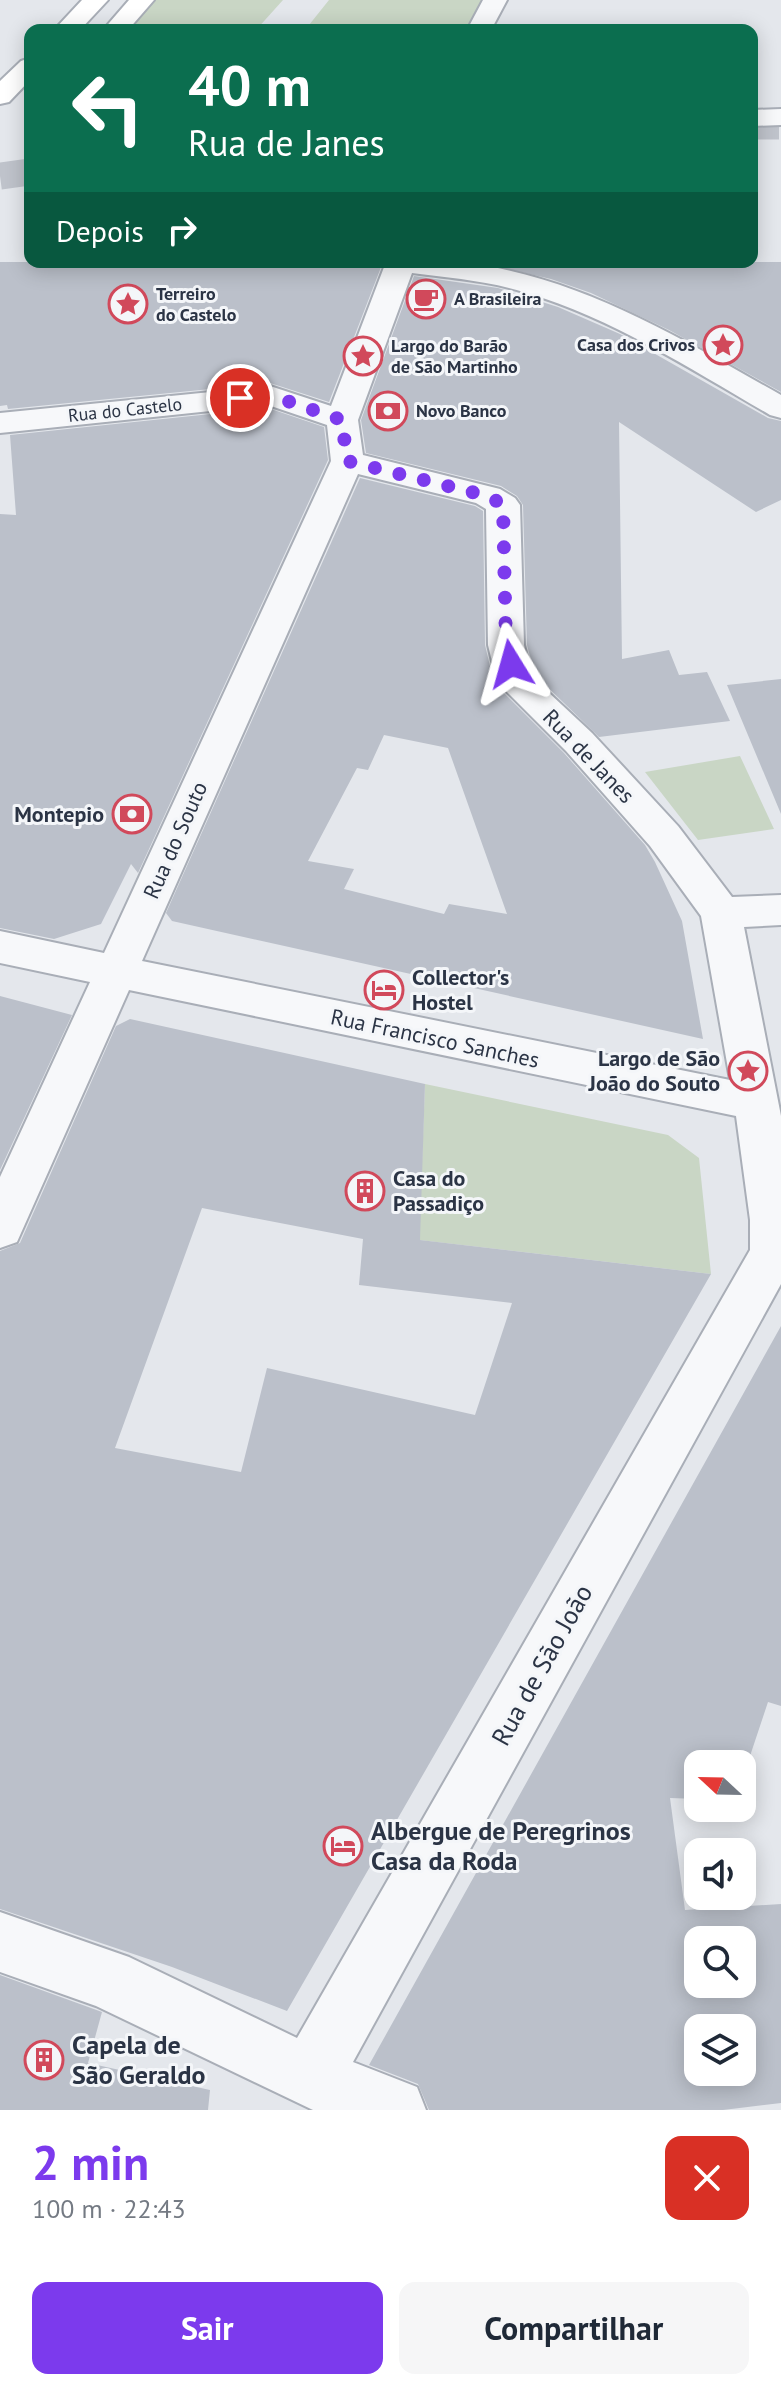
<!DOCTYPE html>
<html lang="pt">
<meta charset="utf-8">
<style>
:root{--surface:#fff;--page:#f6f6f7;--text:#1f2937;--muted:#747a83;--accent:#7c3aed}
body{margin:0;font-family:"PT Sans",sans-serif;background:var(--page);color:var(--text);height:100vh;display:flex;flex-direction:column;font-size:30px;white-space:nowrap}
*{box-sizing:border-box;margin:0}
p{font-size:26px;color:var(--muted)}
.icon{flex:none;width:44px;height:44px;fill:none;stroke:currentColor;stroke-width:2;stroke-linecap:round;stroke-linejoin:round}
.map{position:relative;height:2110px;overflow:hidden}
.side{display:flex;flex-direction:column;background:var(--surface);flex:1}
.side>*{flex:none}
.banner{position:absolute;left:24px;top:24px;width:734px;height:244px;border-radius:16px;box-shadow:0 4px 20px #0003;background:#0b6e4f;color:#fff;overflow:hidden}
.needle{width:52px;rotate:292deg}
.tools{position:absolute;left:684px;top:1750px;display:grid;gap:16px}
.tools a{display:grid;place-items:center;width:72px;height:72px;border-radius:16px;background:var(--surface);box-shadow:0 4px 20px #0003;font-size:40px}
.pin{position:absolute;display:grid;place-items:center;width:68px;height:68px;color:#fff;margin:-34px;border:4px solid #fff;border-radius:50%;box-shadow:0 2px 8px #0007}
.me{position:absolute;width:88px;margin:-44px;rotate:352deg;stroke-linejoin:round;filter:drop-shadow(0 0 6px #0008)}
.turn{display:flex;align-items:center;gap:28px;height:168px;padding:0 32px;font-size:36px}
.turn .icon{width:104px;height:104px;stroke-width:2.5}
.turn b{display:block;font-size:56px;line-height:68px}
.then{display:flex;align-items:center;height:76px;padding:0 32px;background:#0003;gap:16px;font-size:30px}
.round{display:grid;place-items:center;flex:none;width:84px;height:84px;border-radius:16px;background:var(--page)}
.head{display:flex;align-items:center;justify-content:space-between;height:136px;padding:0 32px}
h1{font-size:48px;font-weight:800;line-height:60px;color:var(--accent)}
.button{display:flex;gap:16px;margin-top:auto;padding:16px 32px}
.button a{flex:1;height:92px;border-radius:16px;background:var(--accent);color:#fff;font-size:32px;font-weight:800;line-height:92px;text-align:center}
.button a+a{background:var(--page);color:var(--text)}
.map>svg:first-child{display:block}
</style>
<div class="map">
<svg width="781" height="2110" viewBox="0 0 781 2110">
<rect width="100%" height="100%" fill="#e4e7ec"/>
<path fill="#c9d6c5" d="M150 0H283L256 30H122Z
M329 0H483L466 30H305Z
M740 756 774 829 698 840 645 772Z
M425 1084 668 1135 699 1158 711 1274 419 1240Z"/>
<path fill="#bbc0ca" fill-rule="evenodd" d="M0 262H383L329 402 270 383 8 409 7 405 0 406Z
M478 262H781V392L669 330 591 293 551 279Z
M414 276 498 288 558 307 620 334 768 418 781 421V500L756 512 619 422 622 659 669 650 679 675 707 672 730 721 599 737 535 675 527 645 523 505 517 496 501 486 366 453 361 420Z
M268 408 324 427 328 460 138 873 131 864 101 924 54 939 0 928V514L16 515 10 435Z
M360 478 475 506 483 511 485 645 494 683 564 753 645 845 655 862 682 921 703 1039 172 921 166 913ZM384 735 448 748 507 914 449 904 444 914 344 889 354 869 308 861 357 768 368 770Z
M781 679V814L727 685Z
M0 996 72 1015 0 1170Z
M130 1019 425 1084 420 1240 711 1274 287 2011 172 1967 0 1909V1251L20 1243 116 1026ZM202 1208 363 1239 359 1285 512 1303 475 1415 267 1368 241 1472 115 1448Z
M781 1326V1706L768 1702 751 1753 753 1800H742V1764H698V1799L670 1798 685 1910 781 1904V2103L723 2110H429L418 2084 369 2065ZM698 1940H742V1984H698ZM698 2028H742V2072H698Z
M0 1975 102 2012 88 2063 210 2090 208 2110H0Z"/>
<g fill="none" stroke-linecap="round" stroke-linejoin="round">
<path stroke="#bfc3cb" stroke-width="27" stroke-dasharray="27 14" stroke-linecap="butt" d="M752 126H781
M0 176 30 172"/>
<g stroke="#a9aeb7" stroke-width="4">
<path id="street" d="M483 0H507L491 30H467Z
M781 109V125L752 126V110Z
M386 262C413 262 440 259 466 263 582 277 681 339 781 395V418L770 415C692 370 614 319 527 293 490 281 450 278 412 273L358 420 363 455 500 489 515 498 520 505 524 645 532 677 592 733 678 826 732 897 781 895V925L744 927 781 1116V1284L353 2062 417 2087 426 2110H313L96 2006 0 1972V1912L129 1957 297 2038 750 1250V1220L736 1116 129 990 17 1242 0 1248V1177L90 982 0 963V931L104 953 331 461 327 425 268 405 0 433V413L270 386 331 406ZM358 474 476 503 486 509 488 645 497 682 566 751 650 846 701 916 730 1080 142 961Z"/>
</g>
<g stroke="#a9aeb7" stroke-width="4">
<path id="secondary" d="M82 0H108L80 30H54Z
M129 0H154L128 30H103Z
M30 58V80L9 102 0 104V81L21 61Z"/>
</g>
<use href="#street" fill="#f7f8fa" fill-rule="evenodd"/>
<use href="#secondary" fill="#fff" fill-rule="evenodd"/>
</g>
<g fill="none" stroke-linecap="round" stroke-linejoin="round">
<path stroke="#7c3aed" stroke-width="14" stroke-dasharray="0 25.2" d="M240 398 270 395 342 420 347 461 488 496 503 505 506 645 511 664"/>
</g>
<defs>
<g id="cafe-ring" transform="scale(2)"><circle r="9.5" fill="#f4f6f9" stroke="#d1495b" stroke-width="1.5"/><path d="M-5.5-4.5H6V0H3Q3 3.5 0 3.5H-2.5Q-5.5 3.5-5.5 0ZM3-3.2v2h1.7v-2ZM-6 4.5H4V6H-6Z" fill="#d1495b"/></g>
<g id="sight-ring" transform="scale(2)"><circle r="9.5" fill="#f4f6f9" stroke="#d1495b" stroke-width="1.5"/><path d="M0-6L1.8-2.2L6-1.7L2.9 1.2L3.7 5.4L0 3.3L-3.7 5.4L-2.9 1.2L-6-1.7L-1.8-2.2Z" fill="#d1495b"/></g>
<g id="bank-ring" transform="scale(2)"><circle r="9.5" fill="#f4f6f9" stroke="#d1495b" stroke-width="1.5"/><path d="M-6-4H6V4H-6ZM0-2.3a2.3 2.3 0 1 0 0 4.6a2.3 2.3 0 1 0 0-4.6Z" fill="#d1495b"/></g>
<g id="hotel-ring" transform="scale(2)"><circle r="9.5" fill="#f4f6f9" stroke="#d1495b" stroke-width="1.5"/><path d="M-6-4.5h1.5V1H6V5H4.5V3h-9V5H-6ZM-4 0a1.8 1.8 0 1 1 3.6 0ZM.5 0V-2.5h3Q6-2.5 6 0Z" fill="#d1495b"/></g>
<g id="building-ring" transform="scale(2)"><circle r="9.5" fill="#f4f6f9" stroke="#d1495b" stroke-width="1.5"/><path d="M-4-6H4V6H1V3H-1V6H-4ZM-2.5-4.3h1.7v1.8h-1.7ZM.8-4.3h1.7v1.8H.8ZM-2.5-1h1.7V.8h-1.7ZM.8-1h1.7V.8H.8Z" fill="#d1495b"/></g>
</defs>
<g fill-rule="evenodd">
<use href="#cafe-ring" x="426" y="299"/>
<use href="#sight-ring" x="128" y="304"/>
<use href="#sight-ring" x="723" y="345"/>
<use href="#sight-ring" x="363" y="356"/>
<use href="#bank-ring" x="388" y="411"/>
<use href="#bank-ring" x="132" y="814"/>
<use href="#hotel-ring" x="384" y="990"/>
<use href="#sight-ring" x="748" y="1071"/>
<use href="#building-ring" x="365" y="1191"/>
<use href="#hotel-ring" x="343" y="1846"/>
<use href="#building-ring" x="44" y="2060"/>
</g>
<g text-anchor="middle" stroke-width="6" stroke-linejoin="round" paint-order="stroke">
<g font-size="18" font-weight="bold" fill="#2b3445" stroke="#f4f6f9" text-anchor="start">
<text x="156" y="300">Terreiro<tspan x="156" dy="21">do Castelo</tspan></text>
<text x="454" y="305">A Brasileira</text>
<text x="695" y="351" text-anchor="end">Casa dos Crivos</text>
<text x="391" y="352">Largo do Barão<tspan x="391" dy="21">de São Martinho</tspan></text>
<text x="416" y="417">Novo Banco</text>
</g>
<g font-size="18" fill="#2b3445" stroke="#f4f6f9">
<text transform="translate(125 410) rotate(-6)" y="6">Rua do Castelo</text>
</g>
<g font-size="22" fill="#2b3445" stroke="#f4f6f9">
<text transform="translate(589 756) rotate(46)" y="8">Rua de Janes</text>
<text transform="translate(175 840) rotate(-66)" y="8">Rua do Souto</text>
<text transform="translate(435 1038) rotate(12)" y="8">Rua Francisco Sanches</text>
</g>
<g font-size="22" font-weight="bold" fill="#2b3445" stroke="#f4f6f9" text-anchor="end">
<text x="104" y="822">Montepio</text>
<text x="412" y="985" text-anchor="start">Collector's<tspan x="412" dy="25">Hostel</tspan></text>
<text x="720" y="1066">Largo de São<tspan x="720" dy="25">João do Souto</tspan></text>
<text x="393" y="1186" text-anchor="start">Casa do<tspan x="393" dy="25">Passadiço</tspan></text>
</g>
<g font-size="26" fill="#2b3445" stroke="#f4f6f9">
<text transform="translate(542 1665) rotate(-61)" y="9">Rua de São João</text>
</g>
<g font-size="26" font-weight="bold" fill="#2b3445" stroke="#f4f6f9" text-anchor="start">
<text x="371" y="1840">Albergue de Peregrinos<tspan x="371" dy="30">Casa da Roda</tspan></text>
<text x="72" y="2054">Capela de<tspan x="72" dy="30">São Geraldo</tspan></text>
</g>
</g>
</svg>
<div class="tools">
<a><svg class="needle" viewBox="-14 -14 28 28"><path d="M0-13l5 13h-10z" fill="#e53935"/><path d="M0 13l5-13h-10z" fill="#747a83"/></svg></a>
<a><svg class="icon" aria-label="sound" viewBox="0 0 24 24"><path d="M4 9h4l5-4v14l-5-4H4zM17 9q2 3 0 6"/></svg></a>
<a><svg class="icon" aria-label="search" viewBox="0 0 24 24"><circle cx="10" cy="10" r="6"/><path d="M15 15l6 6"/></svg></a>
<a><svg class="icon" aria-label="layers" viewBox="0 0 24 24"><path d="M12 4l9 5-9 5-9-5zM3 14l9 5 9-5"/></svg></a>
</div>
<div class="pin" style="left:240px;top:398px;background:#d93025"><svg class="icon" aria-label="arrive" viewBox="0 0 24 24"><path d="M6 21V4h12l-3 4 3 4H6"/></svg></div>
<svg class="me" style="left:511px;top:664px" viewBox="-20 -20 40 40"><path d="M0-17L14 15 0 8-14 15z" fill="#7c3aed" stroke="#fff" stroke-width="4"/></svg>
<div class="banner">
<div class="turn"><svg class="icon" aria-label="left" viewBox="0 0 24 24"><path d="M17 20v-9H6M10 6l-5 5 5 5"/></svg><div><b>40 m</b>Rua de Janes</div></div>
<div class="then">Depois<svg class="icon" aria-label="right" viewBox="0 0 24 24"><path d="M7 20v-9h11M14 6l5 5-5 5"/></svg></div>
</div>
</div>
<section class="side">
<div class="head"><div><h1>2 min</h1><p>100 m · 22:43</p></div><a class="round" style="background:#d93025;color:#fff"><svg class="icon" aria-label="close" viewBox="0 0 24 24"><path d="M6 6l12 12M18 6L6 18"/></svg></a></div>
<div class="button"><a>Sair</a><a>Compartilhar</a></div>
</section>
